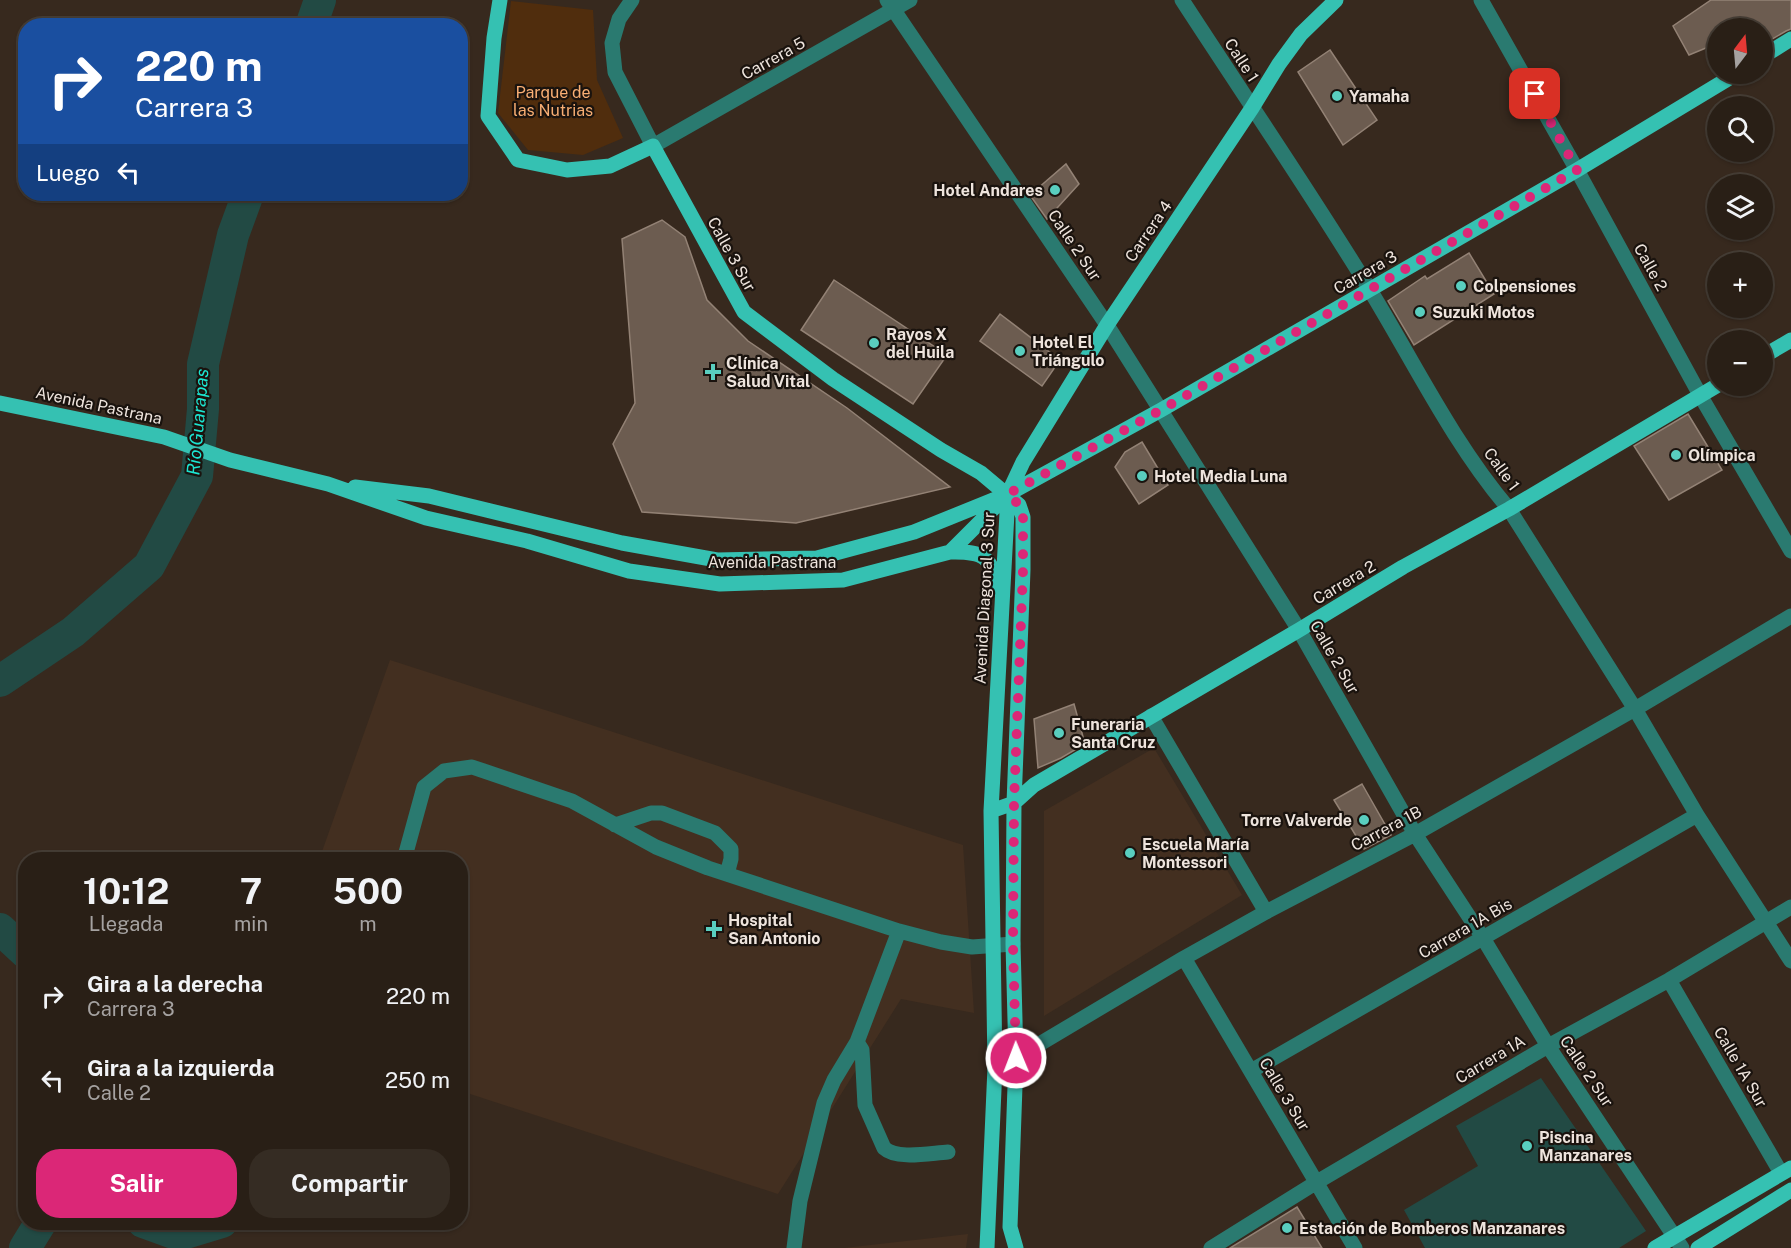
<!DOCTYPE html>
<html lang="es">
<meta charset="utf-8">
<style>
:root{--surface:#291f16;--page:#352c23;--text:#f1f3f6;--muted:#a5a2a1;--line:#453d35;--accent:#db2777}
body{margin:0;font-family:"Public Sans",sans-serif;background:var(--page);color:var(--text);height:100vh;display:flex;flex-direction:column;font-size:22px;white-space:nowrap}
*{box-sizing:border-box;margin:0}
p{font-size:20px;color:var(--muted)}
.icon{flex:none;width:33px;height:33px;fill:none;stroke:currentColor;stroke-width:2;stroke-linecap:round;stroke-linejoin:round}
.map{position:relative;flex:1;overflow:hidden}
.side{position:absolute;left:18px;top:852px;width:450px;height:378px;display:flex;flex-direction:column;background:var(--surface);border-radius:24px;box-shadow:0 2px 4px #0004,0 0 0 2px var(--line)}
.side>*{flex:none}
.guide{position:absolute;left:18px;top:18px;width:450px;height:183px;border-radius:24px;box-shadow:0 2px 4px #0004,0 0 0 2px var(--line);background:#1a4fa0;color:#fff;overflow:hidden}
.needle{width:39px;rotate:16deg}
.controls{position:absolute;left:1707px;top:18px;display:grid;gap:12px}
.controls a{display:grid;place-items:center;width:66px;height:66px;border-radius:50%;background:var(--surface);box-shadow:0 2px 4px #0004,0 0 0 2px var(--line);font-size:30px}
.pin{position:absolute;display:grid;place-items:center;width:51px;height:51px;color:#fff;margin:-26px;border-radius:12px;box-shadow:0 3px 9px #0006}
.me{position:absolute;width:66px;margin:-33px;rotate:359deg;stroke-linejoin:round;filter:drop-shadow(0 0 4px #0008)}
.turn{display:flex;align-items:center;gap:21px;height:126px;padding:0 18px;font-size:27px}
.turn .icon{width:78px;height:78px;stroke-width:2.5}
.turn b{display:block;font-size:42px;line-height:51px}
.then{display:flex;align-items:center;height:57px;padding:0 18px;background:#0003;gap:12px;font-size:22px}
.eta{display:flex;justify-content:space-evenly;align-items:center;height:102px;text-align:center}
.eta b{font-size:36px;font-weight:700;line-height:42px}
.action{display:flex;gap:12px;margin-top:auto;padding:12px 18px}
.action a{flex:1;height:69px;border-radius:24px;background:var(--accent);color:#fff;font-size:24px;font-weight:700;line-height:69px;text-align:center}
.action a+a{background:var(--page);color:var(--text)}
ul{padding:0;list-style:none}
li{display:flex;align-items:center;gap:18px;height:84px;padding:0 18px}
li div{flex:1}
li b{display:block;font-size:22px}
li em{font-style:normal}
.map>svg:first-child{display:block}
</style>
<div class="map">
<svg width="1791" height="1248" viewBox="0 0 1791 1248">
<rect width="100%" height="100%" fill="#37291e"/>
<path fill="#432f20" d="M390 660 963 845 974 1013 901 999 778 1194 461 1091 460 860H319Z
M1154 748 1242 895 1044 1016V811Z
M968 1234 966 1248H844Z"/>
<path fill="#502d0d" d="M511 1 593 10 597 80 623 138 583 155 528 150 498 113Z"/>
<path fill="#224a44" d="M1541 1078 1646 1231 1619 1248H1425L1404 1210 1478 1166 1456 1126Z"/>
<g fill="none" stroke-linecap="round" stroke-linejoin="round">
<path stroke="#224a44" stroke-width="32" d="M311 26 320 0
M0 681 73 632 149 566 197 476 203 409V364L233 235 248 194
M0 929 26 953
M143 1222 179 1235 222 1222
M25 1248 41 1222"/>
</g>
<path fill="#6c5c50" stroke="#938275" stroke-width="1.5" d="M1711 0H1791V29L1786 31 1762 45V28H1718V43L1689 55 1673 26Z
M1330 50 1377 120 1343 145 1298 72Z
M1066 164 1079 184 1047 219 1030 195Z
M662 220 685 237 707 300 748 341 847 408 950 487 796 523 642 512 613 444 635 403 622 239Z
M1469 253 1494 294 1414 345 1388 301 1425 276 1427 279Z
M834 280 947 355 913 404 801 330Z
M1000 314 1060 360 1042 386 980 341Z
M1688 414 1722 470 1669 500 1634 446Z
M1142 442 1168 485 1139 504 1115 467 1125 452Z
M1074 704 1085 744 1061 758 1038 768 1034 719Z
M1362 784 1391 835 1364 849 1334 800Z
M1297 1207 1322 1248H1230Z"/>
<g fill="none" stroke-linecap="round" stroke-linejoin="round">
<path stroke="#2a7a70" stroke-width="15" d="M632 0 619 19 612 43 615 72 653 146 910 0
M887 0 1107 325 1299 630 1415 834 1483 938 1548 1046 1682 1248
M1182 0C1245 97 1310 192 1370 290 1415 364 1453 443 1509 509L1635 709 1697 815 1791 961
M1481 0 1577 170 1700 395 1791 551
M1151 716 1266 912
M615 825 651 813H662L715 833 731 849V859L727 874
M404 860 424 787 444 771 472 767 572 801 656 847 708 868 899 931 941 942 972 947 1013 944
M899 931 857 1042 862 1050 865 1105 884 1148C897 1160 930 1153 948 1152
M1184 958 1355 1248
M1669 980 1781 1173
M995 1067 1016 1058 1184 958 1266 912 1415 834 1635 709 1791 616
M1251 1071 1697 815
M794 1248 800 1201 824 1103 834 1080 857 1042
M1211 1248 1317 1182 1548 1046 1669 980 1791 907"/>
<path stroke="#35c1b2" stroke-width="15" d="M500 0 494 38 488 116 518 160 567 170 610 166 653 146 744 312 833 379 941 450 981 473 1019 505 1023 517V570L1014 803 1013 944 1016 1058 1010 1227 1016 1248
M1762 57 1791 39
M1762 357 1791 340
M0 403 164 437 230 460 328 484 426 518 527 541 629 571 720 584 843 580 950 552 1008 494 1023 462 1107 325 1252 108 1279 64 1301 34 1336 0
M355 487 429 496 622 543 717 560 817 558 914 532 1008 494 1161 410 1577 170 1736 74
M950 552C986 551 990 557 999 590
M991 811 1014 803 1034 785 1299 630 1403 567 1509 509 1718 385
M987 1248 995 1067 991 811 1008 494
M1655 1248 1791 1168
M1698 1248 1791 1190"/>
</g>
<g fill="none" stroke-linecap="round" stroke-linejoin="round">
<path stroke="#db2777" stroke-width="10" stroke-dasharray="0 18" d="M1016 1058 1013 944 1014 803 1023 570V517L1019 505 1008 494 1161 410 1577 170 1535 94"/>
</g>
<g fill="#59cebf" stroke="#1a130e" stroke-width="2">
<circle cx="1337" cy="96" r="6"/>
<circle cx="1055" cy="190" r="6"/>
<circle cx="1461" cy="286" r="6"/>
<circle cx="1420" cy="312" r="6"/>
<circle cx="874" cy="343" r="6"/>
<circle cx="1020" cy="351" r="6"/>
<path d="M710 363h6v6h6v6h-6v6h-6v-6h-6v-6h6z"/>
<circle cx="1676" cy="455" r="6"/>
<circle cx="1142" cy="476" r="6"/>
<circle cx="1059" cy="733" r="6"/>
<circle cx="1364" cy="820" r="6"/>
<circle cx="1130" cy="853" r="6"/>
<path d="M711 920h6v6h6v6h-6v6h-6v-6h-6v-6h6z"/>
<circle cx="1527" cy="1146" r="6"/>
<circle cx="1287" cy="1228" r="6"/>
</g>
<g text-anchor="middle" stroke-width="4.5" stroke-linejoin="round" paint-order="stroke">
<g font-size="16" fill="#eee4dd" stroke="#1a130e">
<text transform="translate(773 58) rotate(-29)" y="6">Carrera 5</text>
<text transform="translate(1242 60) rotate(57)" y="6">Calle 1</text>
<text transform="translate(1148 231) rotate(-56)" y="6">Carrera 4</text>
<text transform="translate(1075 245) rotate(56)" y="6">Calle 2 Sur</text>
<text transform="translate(732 254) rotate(61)" y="6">Calle 3 Sur</text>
<text transform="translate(1651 267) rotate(61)" y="6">Calle 2</text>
<text transform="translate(1365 272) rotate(-30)" y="6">Carrera 3</text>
<text transform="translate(99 405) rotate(12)" y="6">Avenida Pastrana</text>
<text transform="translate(1502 469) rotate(54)" y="6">Calle 1</text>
<text x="772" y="568">Avenida Pastrana</text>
<text transform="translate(1344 582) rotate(-31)" y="6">Carrera 2</text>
<text transform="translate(984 598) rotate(-87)" y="6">Avenida Diagonal 3 Sur</text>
<text transform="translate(1335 657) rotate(60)" y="6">Calle 2 Sur</text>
<text transform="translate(1386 828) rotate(-28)" y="6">Carrera 1B</text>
<text transform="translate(1465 928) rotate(-30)" y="6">Carrera 1A Bis</text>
<text transform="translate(1490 1059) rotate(-31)" y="6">Carrera 1A</text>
<text transform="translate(1741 1067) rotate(60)" y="6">Calle 1A Sur</text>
<text transform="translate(1587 1071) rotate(56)" y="6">Calle 2 Sur</text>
<text transform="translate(1285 1094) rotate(59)" y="6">Calle 3 Sur</text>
</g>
<g font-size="16" fill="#f8ae73" stroke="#1a130e">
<text x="553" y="98">Parque de<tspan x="553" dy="18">las Nutrias</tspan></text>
</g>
<g font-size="16" font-weight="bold" fill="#eee4dd" stroke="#1a130e" text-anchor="start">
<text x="1349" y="102">Yamaha</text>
<text x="1043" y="196" text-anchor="end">Hotel Andares</text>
<text x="1473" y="292">Colpensiones</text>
<text x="1432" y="318">Suzuki Motos</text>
<text x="886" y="340">Rayos X<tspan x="886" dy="18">del Huila</tspan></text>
<text x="1032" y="348">Hotel El<tspan x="1032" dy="18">Triángulo</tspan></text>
<text x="726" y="369">Clínica<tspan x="726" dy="18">Salud Vital</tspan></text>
<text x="1688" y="461">Olímpica</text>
<text x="1154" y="482">Hotel Media Luna</text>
<text x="1071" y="730">Funeraria<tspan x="1071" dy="18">Santa Cruz</tspan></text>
<text x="1352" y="826" text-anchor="end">Torre Valverde</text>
<text x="1142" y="850">Escuela María<tspan x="1142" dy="18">Montessori</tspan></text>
<text x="728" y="926">Hospital<tspan x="728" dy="18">San Antonio</tspan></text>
<text x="1539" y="1143">Piscina<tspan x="1539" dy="18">Manzanares</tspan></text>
<text x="1299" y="1234">Estación de Bomberos Manzanares</text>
</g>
<g font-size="18" font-style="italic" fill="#1ce5d1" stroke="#1a130e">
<text transform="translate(198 422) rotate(-85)" y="6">Río Guarapas</text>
</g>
</g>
</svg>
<div class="controls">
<a><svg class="needle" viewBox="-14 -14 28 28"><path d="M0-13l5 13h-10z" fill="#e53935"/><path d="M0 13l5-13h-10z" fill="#a5a2a1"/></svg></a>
<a><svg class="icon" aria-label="search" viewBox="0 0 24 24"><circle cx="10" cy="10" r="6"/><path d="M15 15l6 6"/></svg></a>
<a><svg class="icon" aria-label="layers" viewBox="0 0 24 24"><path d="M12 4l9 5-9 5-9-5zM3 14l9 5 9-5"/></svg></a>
<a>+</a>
<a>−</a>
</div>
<div class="pin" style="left:1535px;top:94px;background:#d93025"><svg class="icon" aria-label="arrive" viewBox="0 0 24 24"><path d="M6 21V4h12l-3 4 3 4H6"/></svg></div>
<svg class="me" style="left:1016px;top:1058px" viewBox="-20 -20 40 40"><circle r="17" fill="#db2777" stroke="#fff" stroke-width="3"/><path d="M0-11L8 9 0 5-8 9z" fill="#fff"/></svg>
<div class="guide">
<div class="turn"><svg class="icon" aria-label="right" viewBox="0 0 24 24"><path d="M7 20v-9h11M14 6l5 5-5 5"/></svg><div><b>220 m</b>Carrera 3</div></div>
<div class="then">Luego<svg class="icon" aria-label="left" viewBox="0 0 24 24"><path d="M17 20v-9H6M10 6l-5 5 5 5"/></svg></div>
</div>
<section class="side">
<div class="eta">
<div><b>10:12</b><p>Llegada</p></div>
<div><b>7</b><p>min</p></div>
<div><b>500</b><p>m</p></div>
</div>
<ul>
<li><svg class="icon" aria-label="right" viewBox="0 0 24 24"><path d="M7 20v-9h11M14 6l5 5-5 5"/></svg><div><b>Gira a la derecha</b><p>Carrera 3</p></div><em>220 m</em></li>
<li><svg class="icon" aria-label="left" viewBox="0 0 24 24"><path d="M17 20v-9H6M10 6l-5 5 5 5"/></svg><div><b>Gira a la izquierda</b><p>Calle 2</p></div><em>250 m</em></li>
</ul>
<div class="action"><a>Salir</a><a>Compartir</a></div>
</section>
</div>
